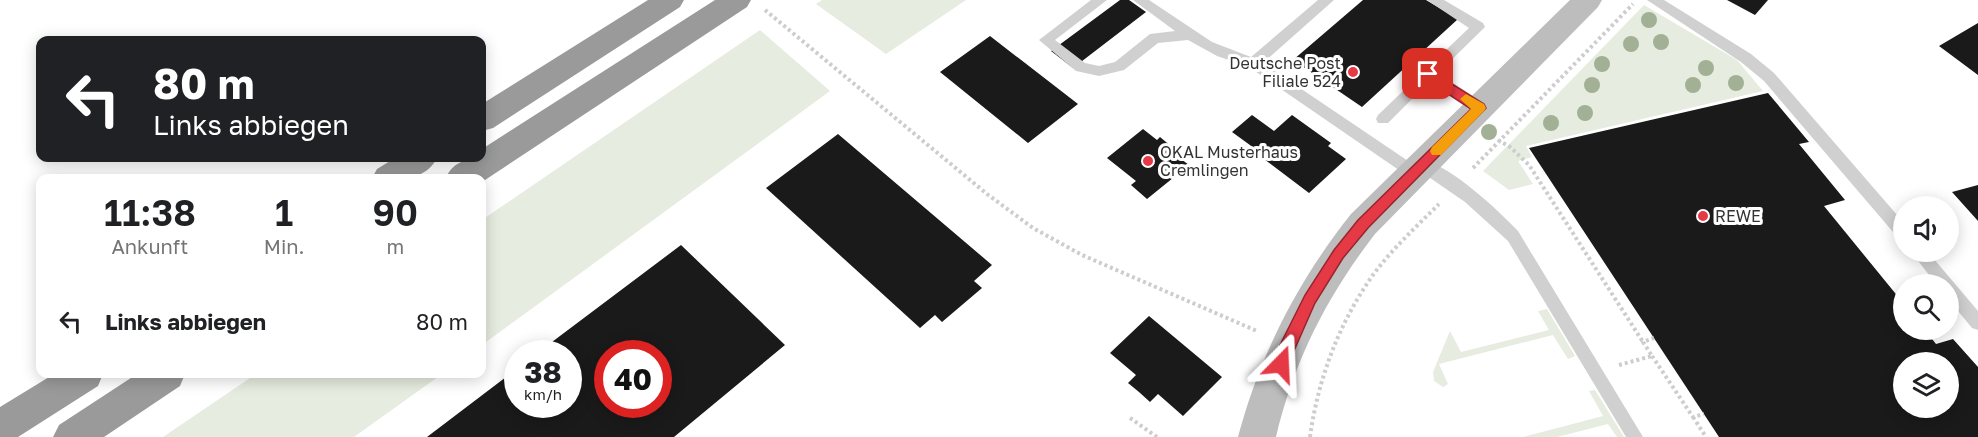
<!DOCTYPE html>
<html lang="de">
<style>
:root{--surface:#fff;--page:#f2f2f2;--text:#202124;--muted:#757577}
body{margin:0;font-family:"Golos Text",sans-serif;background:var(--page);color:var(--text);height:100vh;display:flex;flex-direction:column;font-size:22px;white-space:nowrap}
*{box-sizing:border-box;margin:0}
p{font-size:20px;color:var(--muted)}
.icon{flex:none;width:33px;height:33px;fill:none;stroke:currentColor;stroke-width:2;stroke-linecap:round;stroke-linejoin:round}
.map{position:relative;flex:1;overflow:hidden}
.side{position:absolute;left:36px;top:174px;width:450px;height:204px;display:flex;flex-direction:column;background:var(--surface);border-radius:12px;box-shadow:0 3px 15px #0003}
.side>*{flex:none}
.hud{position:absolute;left:36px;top:36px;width:450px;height:126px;border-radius:12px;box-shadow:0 3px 15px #0003;background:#202124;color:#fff;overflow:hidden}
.buttons{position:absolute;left:1893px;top:196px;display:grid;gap:12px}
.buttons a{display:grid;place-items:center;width:66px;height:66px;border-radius:50%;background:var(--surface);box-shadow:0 3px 15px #0003;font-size:30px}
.speed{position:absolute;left:504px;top:340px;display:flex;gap:12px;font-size:30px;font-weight:700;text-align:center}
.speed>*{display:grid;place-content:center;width:78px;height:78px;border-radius:50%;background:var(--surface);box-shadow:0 3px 15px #0003;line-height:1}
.speed small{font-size:15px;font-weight:400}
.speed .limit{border:9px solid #d22;background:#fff;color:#111}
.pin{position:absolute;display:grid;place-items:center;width:51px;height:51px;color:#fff;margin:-26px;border-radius:12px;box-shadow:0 3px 9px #0006}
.me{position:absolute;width:66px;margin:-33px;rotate:21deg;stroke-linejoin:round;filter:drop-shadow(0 0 4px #0008)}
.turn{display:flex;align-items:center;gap:21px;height:126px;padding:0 18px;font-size:27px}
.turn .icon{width:78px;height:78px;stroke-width:2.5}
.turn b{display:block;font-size:42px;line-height:51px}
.eta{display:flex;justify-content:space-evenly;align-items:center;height:102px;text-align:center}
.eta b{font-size:36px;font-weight:600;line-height:42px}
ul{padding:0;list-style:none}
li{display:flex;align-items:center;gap:18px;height:90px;padding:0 18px}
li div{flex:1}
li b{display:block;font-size:22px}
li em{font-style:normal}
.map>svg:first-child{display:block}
</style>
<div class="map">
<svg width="1978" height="437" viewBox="0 0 1978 437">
<rect width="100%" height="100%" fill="#fff"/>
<path fill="#e6ecdf" d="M822 0H966L886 54 816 4Z
M1644 5 1737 60 1763 91 1526 146 1532 157 1518 161 1533 184 1509 190 1483 171Z
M760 30 830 91 482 345V220Z
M1547 309 1575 356 1568 359 1553 335 1439 364 1448 384 1443 387 1434 381 1433 372 1450 331 1461 352 1549 330 1538 311Z
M256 374H442L354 437H163Z
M1595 390 1624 437H1617L1608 424 1557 437H1523L1603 416 1589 391Z"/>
<path fill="#1a1a1a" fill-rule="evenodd" d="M1120 0H1129L1146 12 1073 68 1051 51Z
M1363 0H1426L1458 19 1362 107 1293 60Z
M1727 0H1768L1755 15Z
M1978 23V75L1939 46Z
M990 36 1078 104 1028 143 940 72Z
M1768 93 1809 142 1799 144 1845 200 1824 206 1904 304V330H1925L1936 344 1953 339 1978 367V437H1719L1529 148ZM1904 363H1948V408H1904Z
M1252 115 1274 131 1292 115 1331 143 1328 146 1346 159 1309 193 1252 150 1254 148 1232 132Z
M1143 129 1157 140 1160 137 1172 147 1169 150 1189 165 1147 199 1131 185 1136 181 1107 158Z
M838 134 992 265 974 281 982 288 942 322 935 315 920 328 766 188Z
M1978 185V221L1952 192Z
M681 245 785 345 674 437H427L518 368V405H568V354H536ZM608 354H658V405H608Z
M1149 316 1222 377 1183 416 1158 394 1150 402 1139 392 1128 383 1136 375 1110 353Z"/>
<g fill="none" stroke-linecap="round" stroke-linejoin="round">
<path stroke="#cdcdcd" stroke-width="4" stroke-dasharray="3 3" stroke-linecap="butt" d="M765 10 987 194 1033 228 1082 255 1257 331
M1498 140 1510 147 1529 165 1643 342
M1473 168 1633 4
M1652 356 1693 417 1704 414
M1619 365 1652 356 1643 342 1654 338
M1693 417 1706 437
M1130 418 1157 437
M1310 437C1318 379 1339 323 1373 275 1392 249 1416 227 1439 204"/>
<path fill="#d0d0d0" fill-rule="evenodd" d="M1091 0H1107L1055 40 1085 63 1099 66 1115 62 1150 34 1175 31 1133 0H1149L1212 42 1251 57 1318 0H1334L1263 63 1417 167 1418 161 1423 159C1454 169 1496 208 1518 231L1643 437H1626L1508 241 1465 202 1420 171 1419 177H1409L1249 67 1217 56 1188 40 1158 43 1124 70 1099 76 1076 71 1039 40Z
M1427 0H1444L1483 23 1485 27 1438 73 1485 104 1487 108 1480 113 1475 112 1429 82 1388 123H1378L1376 119 1378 115 1469 28Z
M1647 0H1664L1751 54 1774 73 1904 223V240L1899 239 1764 81 1741 62Z
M1911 252H1928L1978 311V330L1972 328 1948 299V285H1937Z"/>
<path fill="#bdbdbd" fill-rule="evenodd" d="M1570 0H1602L1598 7 1375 234C1327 296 1294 361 1276 437H1238C1260 354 1298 281 1351 214Z"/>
<path fill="#9a9a9a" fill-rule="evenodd" d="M648 0H684L680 7 493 128 482 131V104Z
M715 0H751L747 7 482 182V178H446C452 163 466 158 482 158V149Z
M395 158H437C424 183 397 178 372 178L377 169Z
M54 374H103L98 386 18 437H0V407Z
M137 374H185L180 386 104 437H53L59 425Z"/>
</g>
<g fill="#a2b095">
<circle cx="1649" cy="20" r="8"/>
<circle cx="1661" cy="42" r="8"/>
<circle cx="1631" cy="44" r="8"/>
<circle cx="1602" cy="64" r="8"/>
<circle cx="1706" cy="68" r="8"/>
<circle cx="1736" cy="83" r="8"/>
<circle cx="1592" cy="85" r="8"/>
<circle cx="1693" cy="85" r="8"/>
<circle cx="1585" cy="113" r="8"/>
<circle cx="1551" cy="123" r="8"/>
<circle cx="1489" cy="132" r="8"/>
</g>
<path fill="#e63946" stroke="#96252e" stroke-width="1.5" d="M1428 69 1484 104 1486 108 1368 228 1343 258 1315 303 1286 369 1281 371 1275 369 1273 364 1280 345 1305 295 1334 250 1358 220 1471 109 1424 78 1422 74 1424 71Z"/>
<path fill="#f59e0b" d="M1466 94 1484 104 1486 108 1484 111 1441 155H1432L1430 151 1432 147 1471 109 1460 99Z"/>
<g fill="#e63946" stroke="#fff" stroke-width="2">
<circle cx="1353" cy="72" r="6"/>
<circle cx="1148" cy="161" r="6"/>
<circle cx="1703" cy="216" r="6"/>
</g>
<g text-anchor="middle" stroke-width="6" stroke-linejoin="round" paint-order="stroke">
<g font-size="16" fill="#333" stroke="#fff" text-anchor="start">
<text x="1341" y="69" text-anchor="end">Deutsche Post<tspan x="1341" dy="18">Filiale 524</tspan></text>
<text x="1160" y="158">OKAL Musterhaus<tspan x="1160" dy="18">Cremlingen</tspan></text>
<text x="1715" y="222">REWE</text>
</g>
</g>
</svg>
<div class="buttons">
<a><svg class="icon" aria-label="sound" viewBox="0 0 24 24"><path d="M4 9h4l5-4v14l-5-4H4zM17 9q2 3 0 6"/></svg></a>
<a><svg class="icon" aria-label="search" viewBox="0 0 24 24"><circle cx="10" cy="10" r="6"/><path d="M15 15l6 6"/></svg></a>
<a><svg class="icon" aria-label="layers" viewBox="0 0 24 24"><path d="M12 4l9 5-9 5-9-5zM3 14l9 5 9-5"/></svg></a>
</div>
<div class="speed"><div>38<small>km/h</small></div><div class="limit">40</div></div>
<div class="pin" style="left:1428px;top:74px;background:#d93025"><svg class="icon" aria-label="arrive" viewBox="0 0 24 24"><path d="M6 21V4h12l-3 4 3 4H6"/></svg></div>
<svg class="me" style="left:1281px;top:364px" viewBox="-20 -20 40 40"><path d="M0-17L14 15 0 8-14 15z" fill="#e63946" stroke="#fff" stroke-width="4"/></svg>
<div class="hud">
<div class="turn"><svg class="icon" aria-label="left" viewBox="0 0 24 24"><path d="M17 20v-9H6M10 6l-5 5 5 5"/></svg><div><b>80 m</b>Links abbiegen</div></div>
</div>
<section class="side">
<div class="eta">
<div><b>11:38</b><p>Ankunft</p></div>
<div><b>1</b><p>Min.</p></div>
<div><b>90</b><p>m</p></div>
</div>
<ul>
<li><svg class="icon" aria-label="left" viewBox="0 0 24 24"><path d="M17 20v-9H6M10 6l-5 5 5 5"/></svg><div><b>Links abbiegen</b></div><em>80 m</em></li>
</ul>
</section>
</div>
